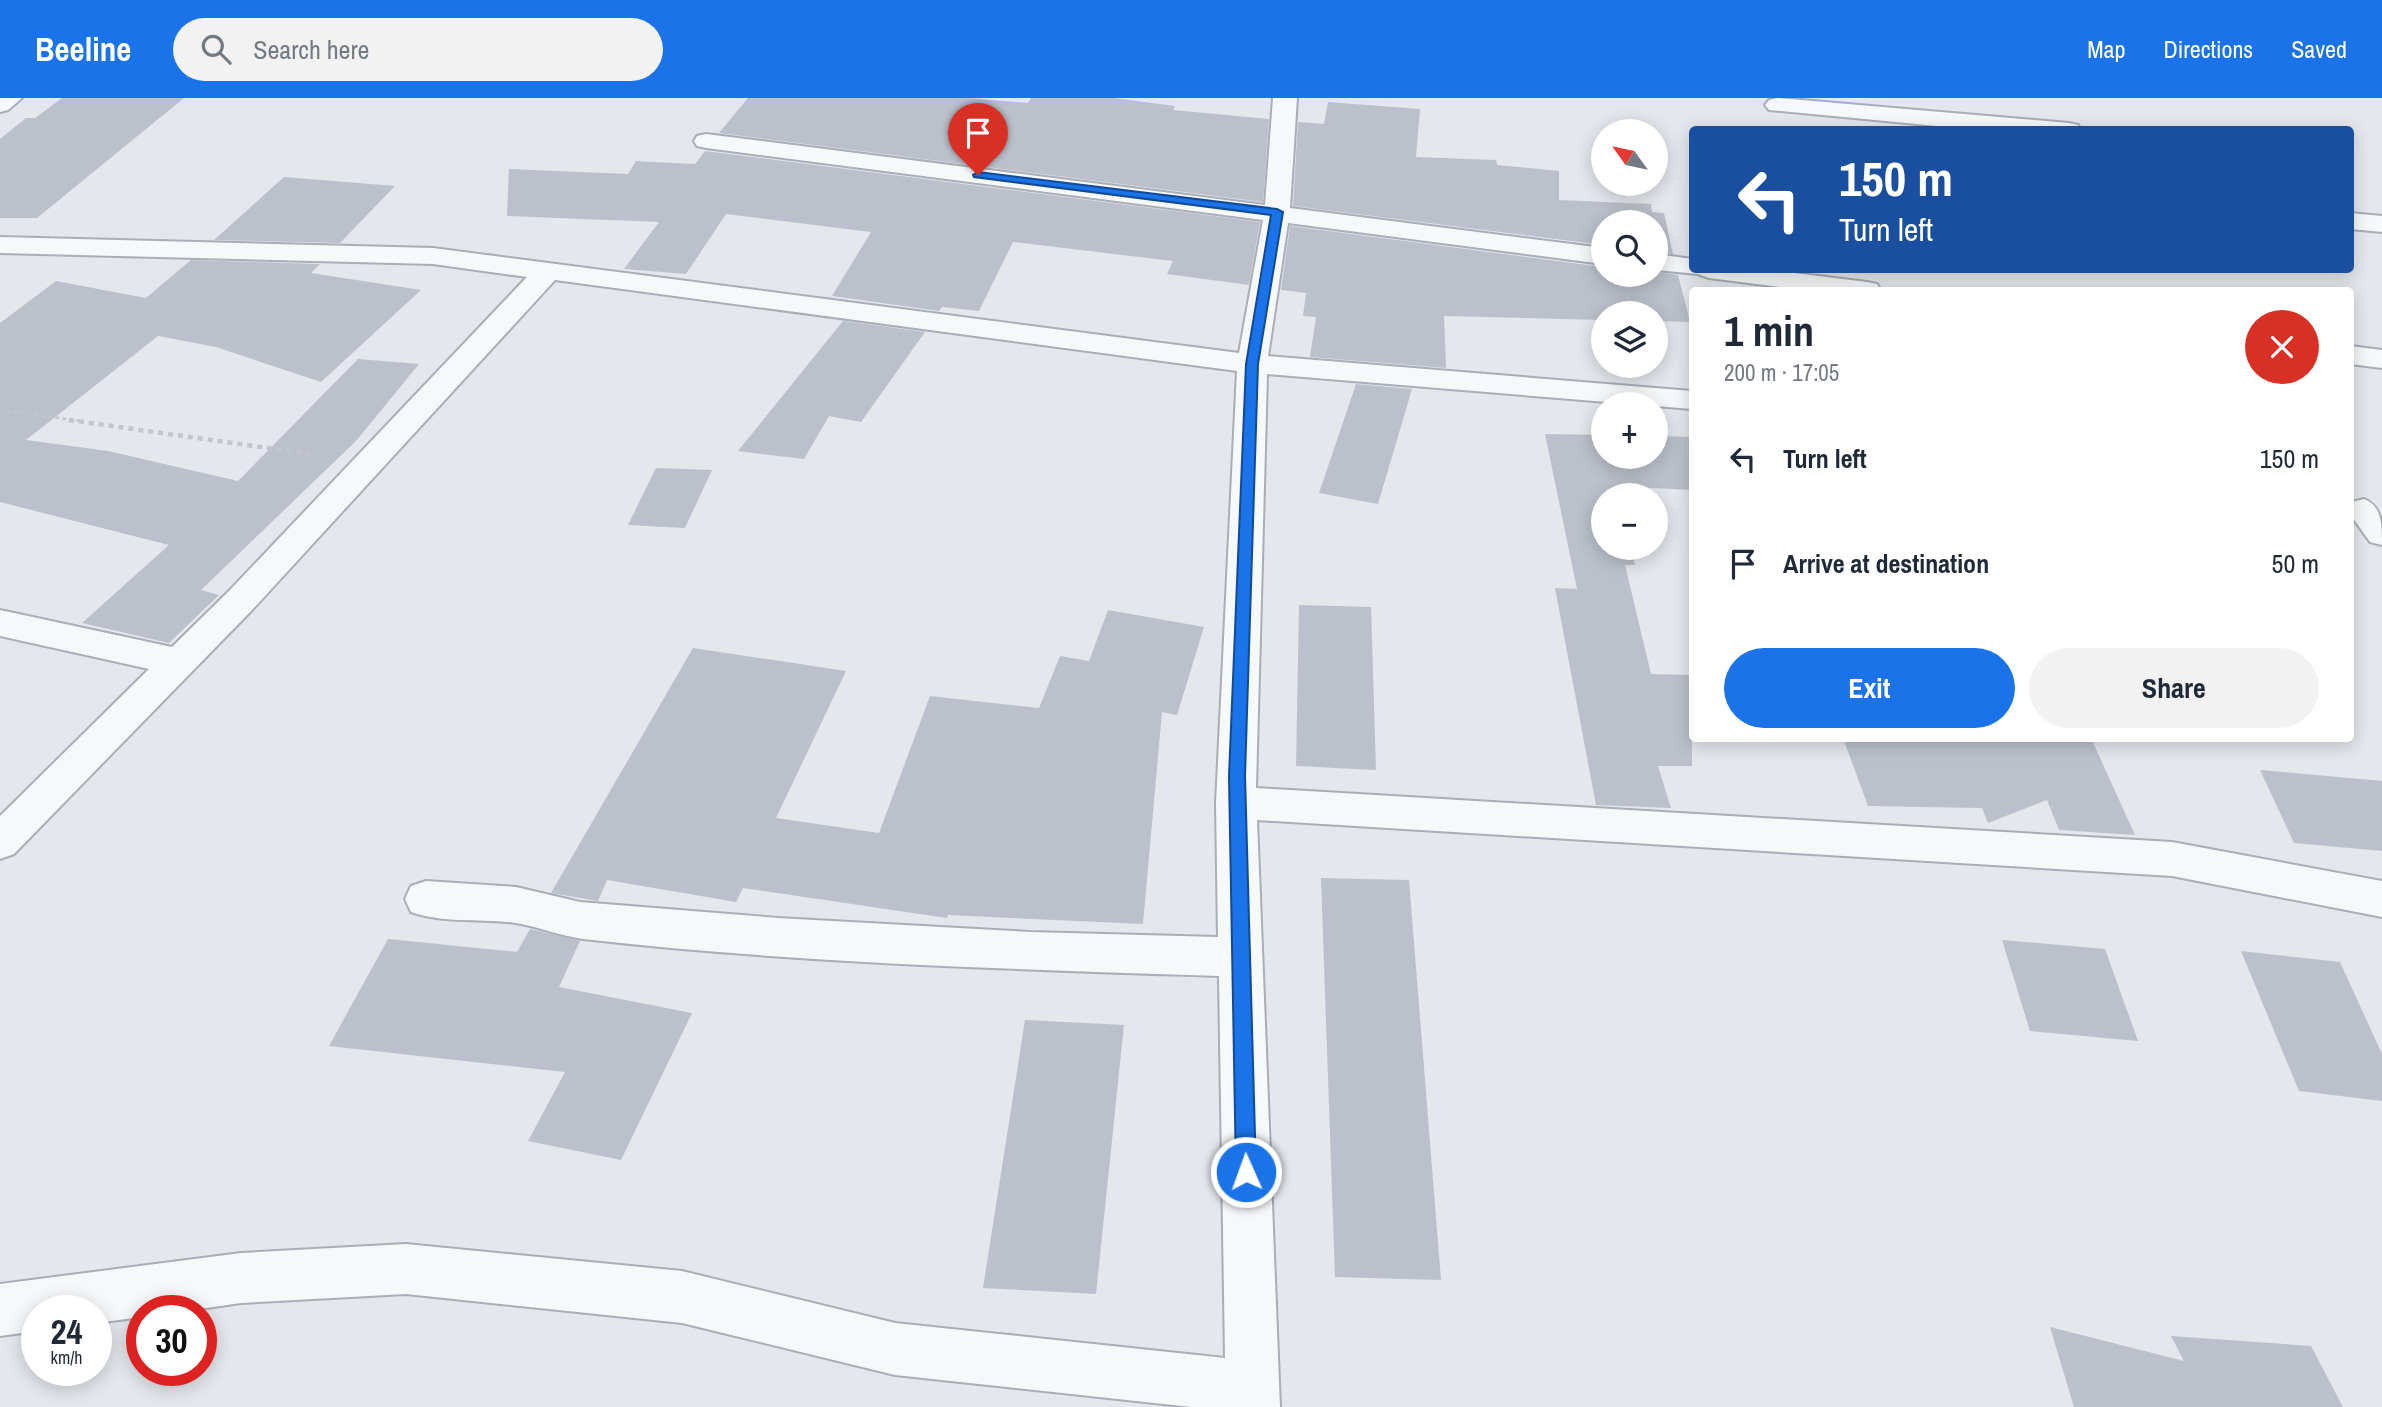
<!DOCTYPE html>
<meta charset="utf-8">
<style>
:root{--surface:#fff;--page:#f2f2f3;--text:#1f2937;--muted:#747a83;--accent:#1a73e8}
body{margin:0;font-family:"Archivo Narrow",sans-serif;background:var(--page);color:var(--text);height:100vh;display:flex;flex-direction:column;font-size:26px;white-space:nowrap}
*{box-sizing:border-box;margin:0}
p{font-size:23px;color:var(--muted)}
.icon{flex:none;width:38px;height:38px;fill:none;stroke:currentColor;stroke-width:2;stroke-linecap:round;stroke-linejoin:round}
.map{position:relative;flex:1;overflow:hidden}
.drawer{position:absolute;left:1689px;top:189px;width:665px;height:455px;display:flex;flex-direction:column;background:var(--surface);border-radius:7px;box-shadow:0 4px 18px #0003}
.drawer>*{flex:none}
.guide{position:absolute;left:1689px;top:28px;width:665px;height:147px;border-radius:7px;box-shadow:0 4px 18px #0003;background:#1a4fa0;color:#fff;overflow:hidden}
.needle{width:46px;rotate:303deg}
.tools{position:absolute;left:1591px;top:21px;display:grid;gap:14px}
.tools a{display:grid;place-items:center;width:77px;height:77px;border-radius:50%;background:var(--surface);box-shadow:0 4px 18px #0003;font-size:35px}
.speed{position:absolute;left:21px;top:1197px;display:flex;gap:14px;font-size:35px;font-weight:700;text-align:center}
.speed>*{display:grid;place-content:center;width:91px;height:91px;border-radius:50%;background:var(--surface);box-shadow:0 4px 18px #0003;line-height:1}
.speed small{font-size:18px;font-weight:400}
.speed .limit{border:10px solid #d22;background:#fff;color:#111}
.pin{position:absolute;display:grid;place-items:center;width:60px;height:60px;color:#fff;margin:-72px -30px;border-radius:50% 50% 50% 0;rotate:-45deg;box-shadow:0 0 7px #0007}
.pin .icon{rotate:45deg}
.me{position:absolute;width:77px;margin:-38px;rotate:358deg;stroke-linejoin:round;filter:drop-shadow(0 0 5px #0008)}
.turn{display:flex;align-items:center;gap:24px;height:147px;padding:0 35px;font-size:32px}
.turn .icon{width:91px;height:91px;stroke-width:2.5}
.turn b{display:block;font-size:49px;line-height:60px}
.round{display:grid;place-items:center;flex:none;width:74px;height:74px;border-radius:37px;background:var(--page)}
.head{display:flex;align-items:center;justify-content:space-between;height:119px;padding:0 35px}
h1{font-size:42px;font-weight:800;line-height:52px}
.button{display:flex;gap:14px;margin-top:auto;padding:14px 35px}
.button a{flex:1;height:80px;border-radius:42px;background:var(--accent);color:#fff;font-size:28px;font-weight:800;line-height:80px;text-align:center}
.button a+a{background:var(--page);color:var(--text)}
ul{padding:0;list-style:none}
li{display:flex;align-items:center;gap:21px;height:105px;padding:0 35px}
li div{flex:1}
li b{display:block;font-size:26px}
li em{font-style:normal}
header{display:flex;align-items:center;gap:42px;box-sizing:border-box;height:98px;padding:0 35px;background:var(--accent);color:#fff}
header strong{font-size:33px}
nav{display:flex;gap:38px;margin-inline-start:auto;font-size:24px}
.search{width:490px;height:63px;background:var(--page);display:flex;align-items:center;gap:18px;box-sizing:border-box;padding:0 24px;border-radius:38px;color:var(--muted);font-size:26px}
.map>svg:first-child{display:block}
</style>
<header>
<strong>Beeline</strong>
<div class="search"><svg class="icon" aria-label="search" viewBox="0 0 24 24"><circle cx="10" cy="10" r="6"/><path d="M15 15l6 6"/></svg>Search here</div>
<nav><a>Map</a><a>Directions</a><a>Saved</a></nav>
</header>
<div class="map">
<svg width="2382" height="1309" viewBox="0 0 2382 1309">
<rect width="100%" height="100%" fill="#e4e7ec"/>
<path fill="#bbc0ca" d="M62 0H184L37 120H0V41L26 20H35Z
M748 0H969L1028 5 1031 0H1114L1175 8 1173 12 1269 21 1263 104 719 35Z
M1328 4 1420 11 1416 59 1496 62 1497 67 1559 73V102L1651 106 1652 114 1664 115 1673 156 1656 154V124H1603V147L1293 108 1298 24 1324 26Z
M705 53 1260 124 1249 187 1167 176 1173 163 1013 144 979 213 942 209 939 213 832 198 871 134 726 116 686 176 624 171 659 124 507 118 509 71 628 76 636 63 695 66Z
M284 79 395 88 340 145 214 142Z
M1290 128 1603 169V177H1656V174L1678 177 1690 224 1656 223V215H1603V222L1444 218 1446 270 1310 259 1316 219 1303 218 1306 195 1281 192Z
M191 162 320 166 311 175 421 192 321 284 216 249 158 238 26 342 108 353 238 383 358 261 419 266 356 343 201 492 219 497 169 545 82 525 169 447 0 404V225L56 183 146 200Z
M843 223 925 234 861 324 829 318 804 361 738 353Z
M1356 286 1412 291 1378 406 1319 395Z
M1545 336 1603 337V359H1656V338L1692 339V392L1614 388 1617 397H1603V450H1631L1635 467H1625L1651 576 1692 577V668H1658L1671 710 1596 707 1555 490 1577 491Z
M656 370 712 372 685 430 628 427Z
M1299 507 1371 509 1376 672 1296 668Z
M1108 512 1204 529 1177 617 1162 614 1143 826 948 817 947 820 743 790 736 804 607 782 598 803 551 795 693 550 846 573 776 720 879 735 930 598 1039 610 1060 558 1089 563Z
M1843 640H2091L2135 737 2059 732 2047 702 1988 725 1982 710 1868 708Z
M2260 672 2382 683V753L2294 745Z
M1321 780 1409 782 1441 1182 1335 1179Z
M530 831 580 843 559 889 692 915 621 1062 528 1043 565 974 329 948 388 841 517 854Z
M2002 842 2105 851 2138 943 2030 933Z
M2241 853 2340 864 2382 956V1003L2299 993Z
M1025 922 1124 927 1096 1196 983 1190Z
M2050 1229 2184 1263 2171 1238 2311 1248 2343 1309H2074Z"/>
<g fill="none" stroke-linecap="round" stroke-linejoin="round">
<g stroke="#a9aeb7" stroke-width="4">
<path id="minor" d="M0 0H22L8 12 0 14Z
M1273 0H1297L1290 110 1603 150V166L1288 125 1268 258 1692 293V311L1267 276 1256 690 2172 744 2382 783V819L2172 778 1257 722 1280 1309H1191L895 1277 682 1225 406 1196 241 1205 186 1213H142V1219L96 1225V1213H37V1233L0 1238V1186L241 1155 406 1146 682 1173 895 1225 1225 1260 1219 878C1007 871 794 865 583 841 561 838 539 829 516 825 481 820 445 826 411 814L405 801 411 788 426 783 516 789 580 804 778 820 1030 834 1218 839 1216 705 1237 273 555 182 253 511 14 756 0 761V718L149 571 0 538V512L172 549 229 493 527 179 433 166 0 155V139L433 150 1239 255 1263 122 706 50 697 48 694 43 697 38 706 36 1265 107Z
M1778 0 2069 25 2078 27 2081 32H1979L1769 12 1765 7 1769 2Z
M2350 115 2382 118V134L2350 131Z
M1656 156 1692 161V172H1770L1867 184 1877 186 1881 192H1805L1709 180 1698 176 1656 172Z
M2350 248 2382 252V270L2350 266Z
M2364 401C2382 408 2382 426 2382 447L2370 444 2350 416 2352 404Z"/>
</g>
<path stroke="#c2c5cb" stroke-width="2.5" stroke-dasharray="3.5 3.5" stroke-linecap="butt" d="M0 312 81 323"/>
<path stroke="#c2c5cb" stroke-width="4.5" stroke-dasharray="5 5" stroke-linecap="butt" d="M69 322 311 356"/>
<use href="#minor" fill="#f7f8fa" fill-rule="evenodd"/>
</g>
<path fill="#1a73e8" stroke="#114b97" stroke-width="2" d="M978 74 1277 111 1283 114 1258 266 1245 678 1256 1074 1253 1081 1246 1084 1239 1081 1236 1074 1229 678 1246 266 1271 117 974 79 973 77Z"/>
</svg>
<div class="tools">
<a><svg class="needle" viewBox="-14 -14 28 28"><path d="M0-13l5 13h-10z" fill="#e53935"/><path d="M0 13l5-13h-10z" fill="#747a83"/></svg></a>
<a><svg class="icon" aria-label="search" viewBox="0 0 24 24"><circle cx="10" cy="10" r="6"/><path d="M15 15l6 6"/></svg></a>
<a><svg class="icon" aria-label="layers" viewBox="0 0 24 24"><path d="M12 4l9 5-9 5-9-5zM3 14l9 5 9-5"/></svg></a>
<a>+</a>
<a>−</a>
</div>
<div class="speed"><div>24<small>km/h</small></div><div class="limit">30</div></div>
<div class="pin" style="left:978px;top:77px;background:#d93025"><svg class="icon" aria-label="arrive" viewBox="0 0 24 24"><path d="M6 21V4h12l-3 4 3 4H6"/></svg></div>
<svg class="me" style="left:1246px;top:1074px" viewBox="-20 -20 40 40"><circle r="17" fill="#1a73e8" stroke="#fff" stroke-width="3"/><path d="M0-11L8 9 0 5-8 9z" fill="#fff"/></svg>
<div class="guide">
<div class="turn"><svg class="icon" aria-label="left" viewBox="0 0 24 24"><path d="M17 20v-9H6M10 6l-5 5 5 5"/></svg><div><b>150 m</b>Turn left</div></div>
</div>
<section class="drawer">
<div class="head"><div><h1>1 min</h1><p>200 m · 17:05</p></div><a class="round" style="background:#d93025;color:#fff"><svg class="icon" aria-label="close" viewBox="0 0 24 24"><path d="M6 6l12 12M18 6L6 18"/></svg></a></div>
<ul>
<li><svg class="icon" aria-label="left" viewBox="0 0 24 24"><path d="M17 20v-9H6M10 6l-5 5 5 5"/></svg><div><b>Turn left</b></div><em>150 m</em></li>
<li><svg class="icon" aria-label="arrive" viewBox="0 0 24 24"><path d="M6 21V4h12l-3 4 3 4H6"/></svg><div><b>Arrive at destination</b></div><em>50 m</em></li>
</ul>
<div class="button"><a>Exit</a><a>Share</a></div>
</section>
</div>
